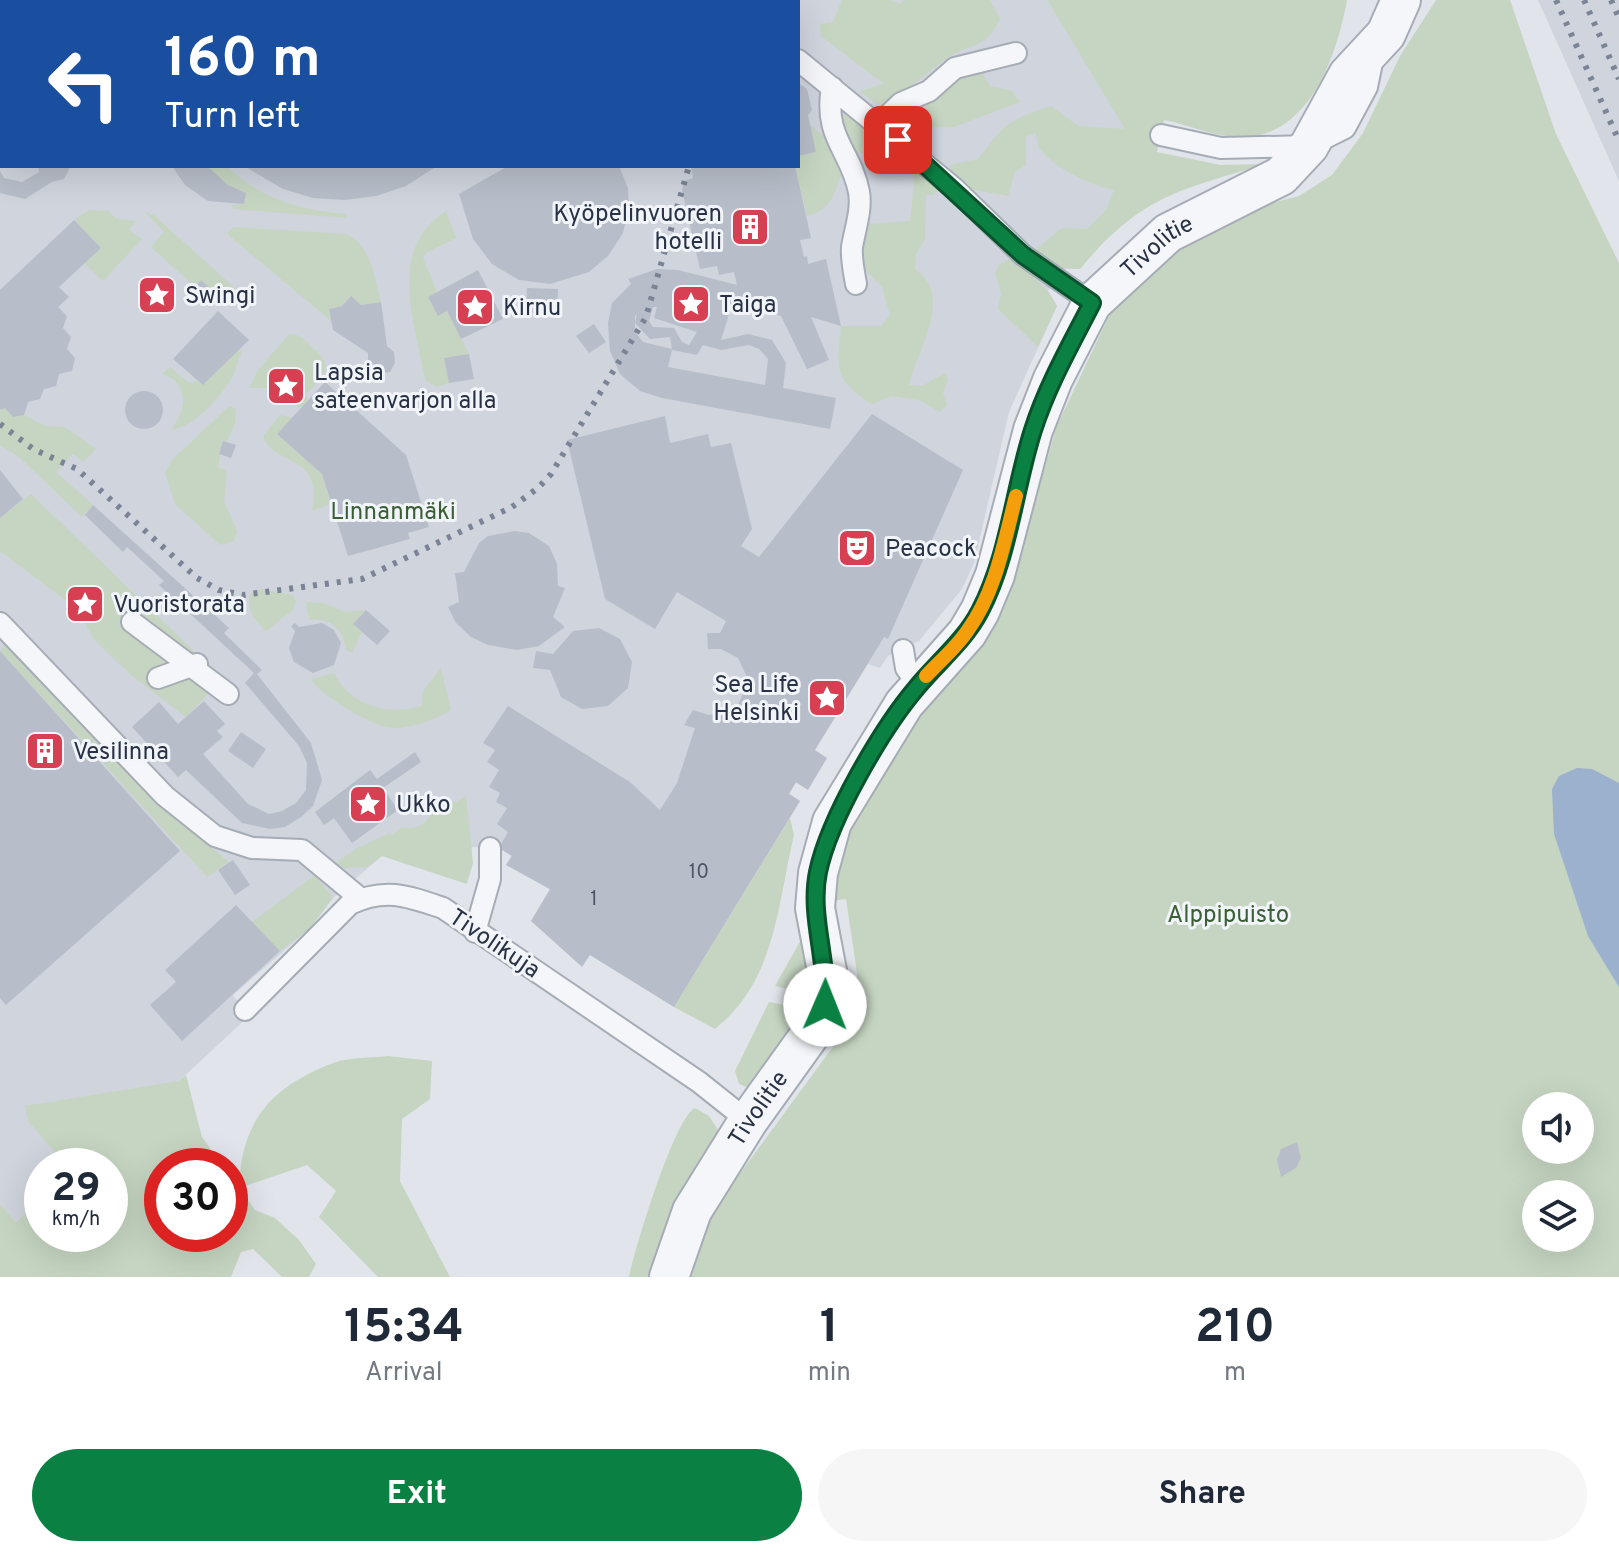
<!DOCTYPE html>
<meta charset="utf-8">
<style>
:root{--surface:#fff;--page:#f6f6f7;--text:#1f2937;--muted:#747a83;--accent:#0b8043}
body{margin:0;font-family:Overpass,sans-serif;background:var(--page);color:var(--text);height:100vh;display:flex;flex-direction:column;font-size:30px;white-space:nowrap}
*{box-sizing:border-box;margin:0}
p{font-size:26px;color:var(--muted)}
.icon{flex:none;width:44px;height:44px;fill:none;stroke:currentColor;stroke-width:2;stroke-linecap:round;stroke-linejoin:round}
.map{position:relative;height:1277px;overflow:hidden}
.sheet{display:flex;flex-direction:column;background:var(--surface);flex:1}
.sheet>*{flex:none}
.hud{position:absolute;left:0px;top:0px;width:800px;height:168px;box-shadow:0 8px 32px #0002;background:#1a4fa0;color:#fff;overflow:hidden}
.controls{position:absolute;left:1522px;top:1092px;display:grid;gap:16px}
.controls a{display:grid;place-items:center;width:72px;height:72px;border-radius:50%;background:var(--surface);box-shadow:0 8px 32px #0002;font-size:40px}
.speed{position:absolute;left:24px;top:1148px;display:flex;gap:16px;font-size:40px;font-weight:700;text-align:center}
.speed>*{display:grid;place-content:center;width:104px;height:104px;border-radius:50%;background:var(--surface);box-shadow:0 8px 32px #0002;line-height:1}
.speed small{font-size:20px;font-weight:400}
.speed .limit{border:12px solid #d22;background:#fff;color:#111}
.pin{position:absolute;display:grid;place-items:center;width:68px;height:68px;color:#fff;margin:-34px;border-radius:16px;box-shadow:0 4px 12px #0006}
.me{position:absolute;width:88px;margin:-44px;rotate:1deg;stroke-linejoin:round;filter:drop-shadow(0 0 6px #0008)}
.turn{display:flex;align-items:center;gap:28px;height:168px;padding:0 32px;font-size:36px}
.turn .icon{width:104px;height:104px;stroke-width:2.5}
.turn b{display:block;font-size:56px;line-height:68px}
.eta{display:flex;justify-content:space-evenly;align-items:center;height:136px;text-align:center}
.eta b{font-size:48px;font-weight:700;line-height:56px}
.action{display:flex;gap:16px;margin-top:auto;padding:16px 32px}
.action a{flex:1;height:92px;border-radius:48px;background:var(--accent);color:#fff;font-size:32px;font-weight:700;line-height:92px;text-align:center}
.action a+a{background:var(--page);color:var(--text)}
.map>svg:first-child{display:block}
</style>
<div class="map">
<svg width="1619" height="1277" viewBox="0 0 1619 1277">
<rect width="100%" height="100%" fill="#e1e5eb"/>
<path fill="#cfd4dd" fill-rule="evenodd" d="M0 0H1047L1166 195 1139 210 1109 235 1080 269H1062L1048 291 1057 306 1009 412 974 563 962 589 919 641 888 656 880 668 868 664 815 750 808 790 796 783 789 793 800 801 674 1007 590 955 558 894 506 865 511 856 499 848 472 847 467 884 382 856 333 898 310 928 233 995 249 1016 179 1081 81 1166H42V1199L16 1222 0 1204ZM2 2H798V166H2Z
M1538 0H1619V181Z"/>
<path fill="#c6d5c2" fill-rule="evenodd" d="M842 0H891L900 4 905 0H990L1000 19C984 52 967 43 946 59 924 75 903 95 877 104L859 91 884 84 821 36 820 24 833 22Z
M1047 0H1347C1337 55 1310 136 1243 137 1216 138 1190 125 1164 120L1157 152 1221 165 1265 164C1178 191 1142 195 1080 269L1053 267 1035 250 1062 228 1087 229 1106 210 1114 190C1095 187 1046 165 1038 145 1037 141 1037 137 1035 133L1026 137V165L1015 172 1008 196C988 191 958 192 949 170L953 164 978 159C1007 121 1006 122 1051 106L1078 126 1125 129Z
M1436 0H1510L1556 134 1619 263V1277H690L711 1213 857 1014V973L846 899 832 901 840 847 871 785 918 718 970 656 1012 582 1056 428 1114 305 1166 252 1249 209 1299 196 1332 175 1363 133 1400 56ZM1536 1106H1580V1150H1536ZM1536 1194H1580V1238H1536Z
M980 68 990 86 1012 91 1020 102 954 127 913 128 901 118C909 109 915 110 924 105 945 95 957 77 980 68Z
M846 112 940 188 934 195H926L925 239 916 254 915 269C955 296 917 350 909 385L922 386 945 373 948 381 943 393 947 405 940 412 919 400 892 396 872 404C833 379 837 370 841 326H881L890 315 882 287 865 270 864 244 869 224 910 221 915 173 883 154 856 153 839 123Z
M810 125 826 138 842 173C834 195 831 210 807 216L795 166 798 156 816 151Z
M207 166H227C259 199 301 210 345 214L347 218 233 209 232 205 244 204 246 193 228 185Z
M89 210 108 211 117 219 136 221 129 230 142 239 103 281 84 263 101 248 74 220Z
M144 211 155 216 236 289 214 292 195 287 151 247 164 232Z
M446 211 456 238 426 253 423 258 437 292 428 297 438 316 447 311 469 354 449 383 436 387 425 380C415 322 386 249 446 211Z
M233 227 346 234C372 246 374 277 381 302L361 305 350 296 342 306 329 309 331 321 227 234Z
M1013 257 1048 291 1057 306 1038 347 998 309 1001 293 995 273 1000 264Z
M289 334C300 334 305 340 312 347 337 368 323 376 305 395L308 400 301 408 283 401 274 388H249L258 370Z
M240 349 242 353C236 361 237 368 233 376 221 397 194 427 171 430 187 411 190 382 162 374L170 367 189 383 197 381 203 385Z
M229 406 236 409 235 424 227 442 222 441 218 467 227 471 224 502 237 531 234 541 220 545 175 504 165 473 172 460Z
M5 408 14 417 24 415 45 426 65 427 96 449 83 462 73 454 56 472 93 505 82 517 19 457 0 445V410Z
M280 415 292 418 278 434 322 474 331 504 312 511C323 455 281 467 265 441L263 436Z
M31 494 200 657 186 672 212 690 186 717 131 675 94 639 77 609 0 551V518Z
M261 589 293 595 296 602 293 610 266 631C255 621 246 609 250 594Z
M306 602 324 603 345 612 366 610 353 624 362 632 352 653 346 650C344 630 331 617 309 620Z
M6 643 171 814 229 862 207 877 0 651Z
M441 668 451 710C438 719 413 727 397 728 377 730 320 696 311 679L334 673C350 706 389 716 422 706L423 691Z
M466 796 473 863 467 884 382 856 367 867 343 868 336 863 357 848 390 833 392 836 401 828C428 830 424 819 441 803L456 802Z
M790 818 794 835C777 907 776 980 715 1029L674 1007Z
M315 875 333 898 310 928 280 951 252 922Z
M803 936 811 994 775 986Z
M769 1002 810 1010 753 1090 739 1084 735 1071Z
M388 1056 432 1061 430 1099 402 1119 400 1181 450 1277H378L319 1217 336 1191 307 1165 239 1188 255 1210 275 1218 299 1240 316 1264 309 1277H282L253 1249 241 1252 231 1277H0V1204L16 1222 42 1199V1234H110V1166H67L28 1121 25 1106 179 1081 186 1075 202 1137 223 1166H162V1234H230V1176L239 1186C242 1120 271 1087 333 1063 349 1057 371 1058 388 1056Z
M695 1108 709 1116 720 1133 690 1176 651 1277H629C634 1251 675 1116 695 1108Z"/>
<path fill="#9bb1cd" d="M1577 768 1592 769 1619 783V987L1588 936 1554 834 1552 789 1559 776Z"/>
<path fill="#b8bec9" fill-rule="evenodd" d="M798 83 807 89 812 110 808 115 816 152 798 156Z
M38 166H71L64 179 52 182 25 199 0 193V171L4 178 22 182 39 172Z
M172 166H207L228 185 246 193 244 204 208 201 185 185Z
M244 166H437L406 186 376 196 345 200 313 198 283 189Z
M508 166H619L628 188 629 209 623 233 608 256 589 272 550 284 519 280 492 264 473 239 459 194Z
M691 166H795L811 238 800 240 804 257 807 256 808 264 826 259 841 326 811 317 829 360 807 369 781 316 743 305 744 302 734 298 721 340 748 334 772 340 786 363 783 388 836 398 830 429 662 398 640 391 620 374 610 351 608 323 612 303 631 284 628 279 657 269 678 270 737 285 734 272 719 275 717 266 700 269 682 190 684 181 693 178ZM653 307H657L654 318 697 332 689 345 682 342 674 328 653 327 649 321ZM637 314 635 323 650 339 670 337 672 349 643 342 636 333 635 326V316ZM703 345 721 350 749 345 759 349 768 359 765 385 668 367 672 350 697 355Z
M74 220 101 248 59 287 69 297 58 307 67 316 63 328 71 337 67 349 75 358 72 371 59 374 56 386 44 389 40 399 28 402 24 415 13 417 5 408 0 410V290Z
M478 270 503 319 461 339 447 311 438 316 428 297Z
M201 280 214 292 204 302 192 290Z
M527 288 558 289 557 313H526Z
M351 296 361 305 381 302 387 346 394 352 395 363 390 372 376 374 368 368V353L333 330 329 309 342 306Z
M218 311 249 340 203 385 173 359Z
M594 324 606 342 589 353 576 336Z
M469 354 474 379 449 383 444 358Z
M325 382 406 455 429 527 408 533 410 539 348 556 322 474 277 434Z
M125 410a19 19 0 1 1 38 0a19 19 0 1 1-38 0Z
M872 414 963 470 888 639 884 637 815 750 827 758 808 790 796 782 789 794 800 801 674 1007 590 955 582 967 531 921 550 889 506 865 512 856 499 848 508 832 497 824 507 808 496 802 500 793 489 787 499 770 487 762 495 750 483 743 508 706 630 782 660 810 677 783 695 728 684 725 693 710 709 715 730 710 739 703 746 686 747 677 738 658 721 649H708L707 633H720L726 621 677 592 655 629 605 599 567 440 665 416 670 443 708 434 711 447 731 443 752 529 741 546 759 557Z
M223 441 236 445 231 458 219 454Z
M0 470 23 499 0 518Z
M93 505 229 628 224 633 262 670 257 674 311 743 322 780 313 806 301 817 285 827 270 829 242 823 186 770 178 777 132 727 159 702 178 724 204 701 225 724 217 731 223 737 203 754 248 804 269 814 282 811 296 803 306 790 307 763 299 746 245 683 254 673 159 585 164 581 127 547 123 552 85 515Z
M515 531 529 533 549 546 557 564 558 586 565 588 553 617 565 627 539 646 517 650 488 645 471 637 456 623 448 607 459 602 455 573 464 572 479 543 488 536Z
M366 610 390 631 377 645 353 624Z
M295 623 299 627 322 623 334 630 341 643 334 665 313 673 294 662 289 648 295 631 291 626Z
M599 628 620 639 632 662 628 688 608 706 582 709 561 697 550 670 533 668 536 651 553 654 573 631Z
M0 651 180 851 6 1005 0 998Z
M241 732 266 749 253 768 228 751Z
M415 752 421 762 383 788 398 810 352 843 334 818 324 825 315 812 370 770 377 779Z
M233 860 250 885 235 895 218 870Z
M236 905 280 951 182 1041 150 1005 176 982 165 970Z
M1297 1142 1301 1158 1296 1168 1281 1177 1277 1160 1281 1149Z"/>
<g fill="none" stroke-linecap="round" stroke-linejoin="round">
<g stroke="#a6acb6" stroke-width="24">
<path id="lane" d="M798 60 954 188 1023 255 1092 303
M832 87C823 138 851 150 859 192 862 210 855 229 852 247 851 259 854 272 856 284
M879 124 901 103 929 91 955 68 1016 53
M1161 135 1221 148 1309 146 1345 128 1367 87 1374 53
M132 622 228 694
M0 623 165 796 215 836 252 848 302 850 361 899
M903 650 906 668 918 685
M158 678 197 664
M475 932 490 879V848
M245 1010 350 904C385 887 408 896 443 908L699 1082 748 1121"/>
</g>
<g stroke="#a6acb6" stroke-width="42">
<g id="street">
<path id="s1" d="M669 1277 692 1211 748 1121 814 1029 825 1005 827 971 815 908 818 873 832 822 904 704 967 633 980 611 995 575 1033 430 1053 379 1092 303 1168 233 1281 176 1309 146 1348 75 1386 34 1401 0"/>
</g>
</g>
<use href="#lane" stroke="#f5f6f9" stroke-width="20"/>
<use href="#street" stroke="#f5f6f9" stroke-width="38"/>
<path stroke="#7a8495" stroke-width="6" stroke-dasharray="4 8" stroke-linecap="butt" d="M649 0 651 2
M1556 0 1619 141
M1584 0 1619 79
M1611 0 1619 18
M52 2 53 0
M0 82 2 79
M0 424 33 449 77 469 197 578 219 590 243 595 362 579 512 507 538 488 551 474 646 317 689 166"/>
</g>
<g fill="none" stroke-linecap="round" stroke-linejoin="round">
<g stroke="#07532c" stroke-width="20">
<path id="route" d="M825 1005C828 960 809 915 818 872 829 819 882 728 918 686 939 661 965 640 980 611 1009 556 1014 489 1033 430 1047 386 1071 344 1092 303L1023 255 898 140"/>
</g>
<use href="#route" stroke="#0b8043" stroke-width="14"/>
<path stroke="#f59e0b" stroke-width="14" d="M926 676C940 661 957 647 968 630 996 591 1004 542 1016 496"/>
</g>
<defs>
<g id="building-square" transform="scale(2)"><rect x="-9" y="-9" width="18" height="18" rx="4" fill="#d64052" stroke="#f1f4f8"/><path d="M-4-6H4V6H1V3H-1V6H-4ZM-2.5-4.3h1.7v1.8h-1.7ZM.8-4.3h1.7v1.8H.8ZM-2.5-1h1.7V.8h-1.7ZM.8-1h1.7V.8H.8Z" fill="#fff"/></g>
<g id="sight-square" transform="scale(2)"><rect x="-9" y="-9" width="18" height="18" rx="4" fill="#d64052" stroke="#f1f4f8"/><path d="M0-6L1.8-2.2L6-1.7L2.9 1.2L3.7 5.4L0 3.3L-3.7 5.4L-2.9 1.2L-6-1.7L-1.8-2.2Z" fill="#fff"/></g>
<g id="theatre-square" transform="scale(2)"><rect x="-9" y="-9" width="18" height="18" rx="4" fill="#d64052" stroke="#f1f4f8"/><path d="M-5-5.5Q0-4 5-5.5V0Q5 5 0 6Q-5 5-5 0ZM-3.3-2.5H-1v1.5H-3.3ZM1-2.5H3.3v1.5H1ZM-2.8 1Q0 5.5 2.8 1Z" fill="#fff"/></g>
</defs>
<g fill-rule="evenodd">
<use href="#building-square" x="750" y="227"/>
<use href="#sight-square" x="157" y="295"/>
<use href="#sight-square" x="691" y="304"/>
<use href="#sight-square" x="475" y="307"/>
<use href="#sight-square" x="286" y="386"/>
<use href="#theatre-square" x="857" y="548"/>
<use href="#sight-square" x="85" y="604"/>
<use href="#sight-square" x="827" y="698"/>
<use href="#building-square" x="45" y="751"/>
<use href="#sight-square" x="368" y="804"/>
</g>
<g text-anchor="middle" stroke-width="6" stroke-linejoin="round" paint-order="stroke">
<g font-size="20" fill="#4c5565">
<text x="699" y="878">10</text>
<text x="594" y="905">1</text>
</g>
<g font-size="24" fill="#283244" stroke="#f1f4f8" text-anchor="start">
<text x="722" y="221" text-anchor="end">Kyöpelinvuoren<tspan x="722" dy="28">hotelli</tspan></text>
<text x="185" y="303">Swingi</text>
<text x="719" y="312">Taiga</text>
<text x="503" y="315">Kirnu</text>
<text x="314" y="380">Lapsia<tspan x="314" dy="28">sateenvarjon alla</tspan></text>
<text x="885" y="556">Peacock</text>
<text x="113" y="612">Vuoristorata</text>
<text x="799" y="692" text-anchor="end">Sea Life<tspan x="799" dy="28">Helsinki</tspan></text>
<text x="73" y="759">Vesilinna</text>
<text x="396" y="812">Ukko</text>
</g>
<g font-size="24" fill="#283244" stroke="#f1f4f8">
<text dy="8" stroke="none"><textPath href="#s1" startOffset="1176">Tivolitie</textPath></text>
<text transform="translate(495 943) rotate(34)" y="8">Tivolikuja</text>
<text dy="8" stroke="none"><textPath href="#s1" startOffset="192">Tivolitie</textPath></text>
</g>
<g font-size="24" fill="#3c6035" stroke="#f1f4f8">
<text x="393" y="519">Linnanmäki</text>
<text x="1228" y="922">Alppipuisto</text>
</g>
</g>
</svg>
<div class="controls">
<a><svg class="icon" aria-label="sound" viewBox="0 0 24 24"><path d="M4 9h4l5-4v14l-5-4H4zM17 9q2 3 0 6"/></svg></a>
<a><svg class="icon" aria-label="layers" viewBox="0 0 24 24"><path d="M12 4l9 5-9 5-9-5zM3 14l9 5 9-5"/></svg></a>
</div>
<div class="speed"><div>29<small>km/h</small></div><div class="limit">30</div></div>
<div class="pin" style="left:898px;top:140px;background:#d93025"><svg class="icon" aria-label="arrive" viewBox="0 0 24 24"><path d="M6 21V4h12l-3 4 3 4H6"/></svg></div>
<svg class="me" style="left:825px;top:1005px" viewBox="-20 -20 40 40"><circle r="19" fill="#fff"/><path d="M0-13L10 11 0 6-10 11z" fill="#0b8043"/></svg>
<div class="hud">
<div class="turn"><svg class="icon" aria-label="left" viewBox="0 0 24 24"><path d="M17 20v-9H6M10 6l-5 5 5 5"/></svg><div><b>160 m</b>Turn left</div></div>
</div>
</div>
<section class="sheet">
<div class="eta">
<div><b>15:34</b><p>Arrival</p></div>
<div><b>1</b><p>min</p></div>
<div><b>210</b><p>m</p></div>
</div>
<div class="action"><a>Exit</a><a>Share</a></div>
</section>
